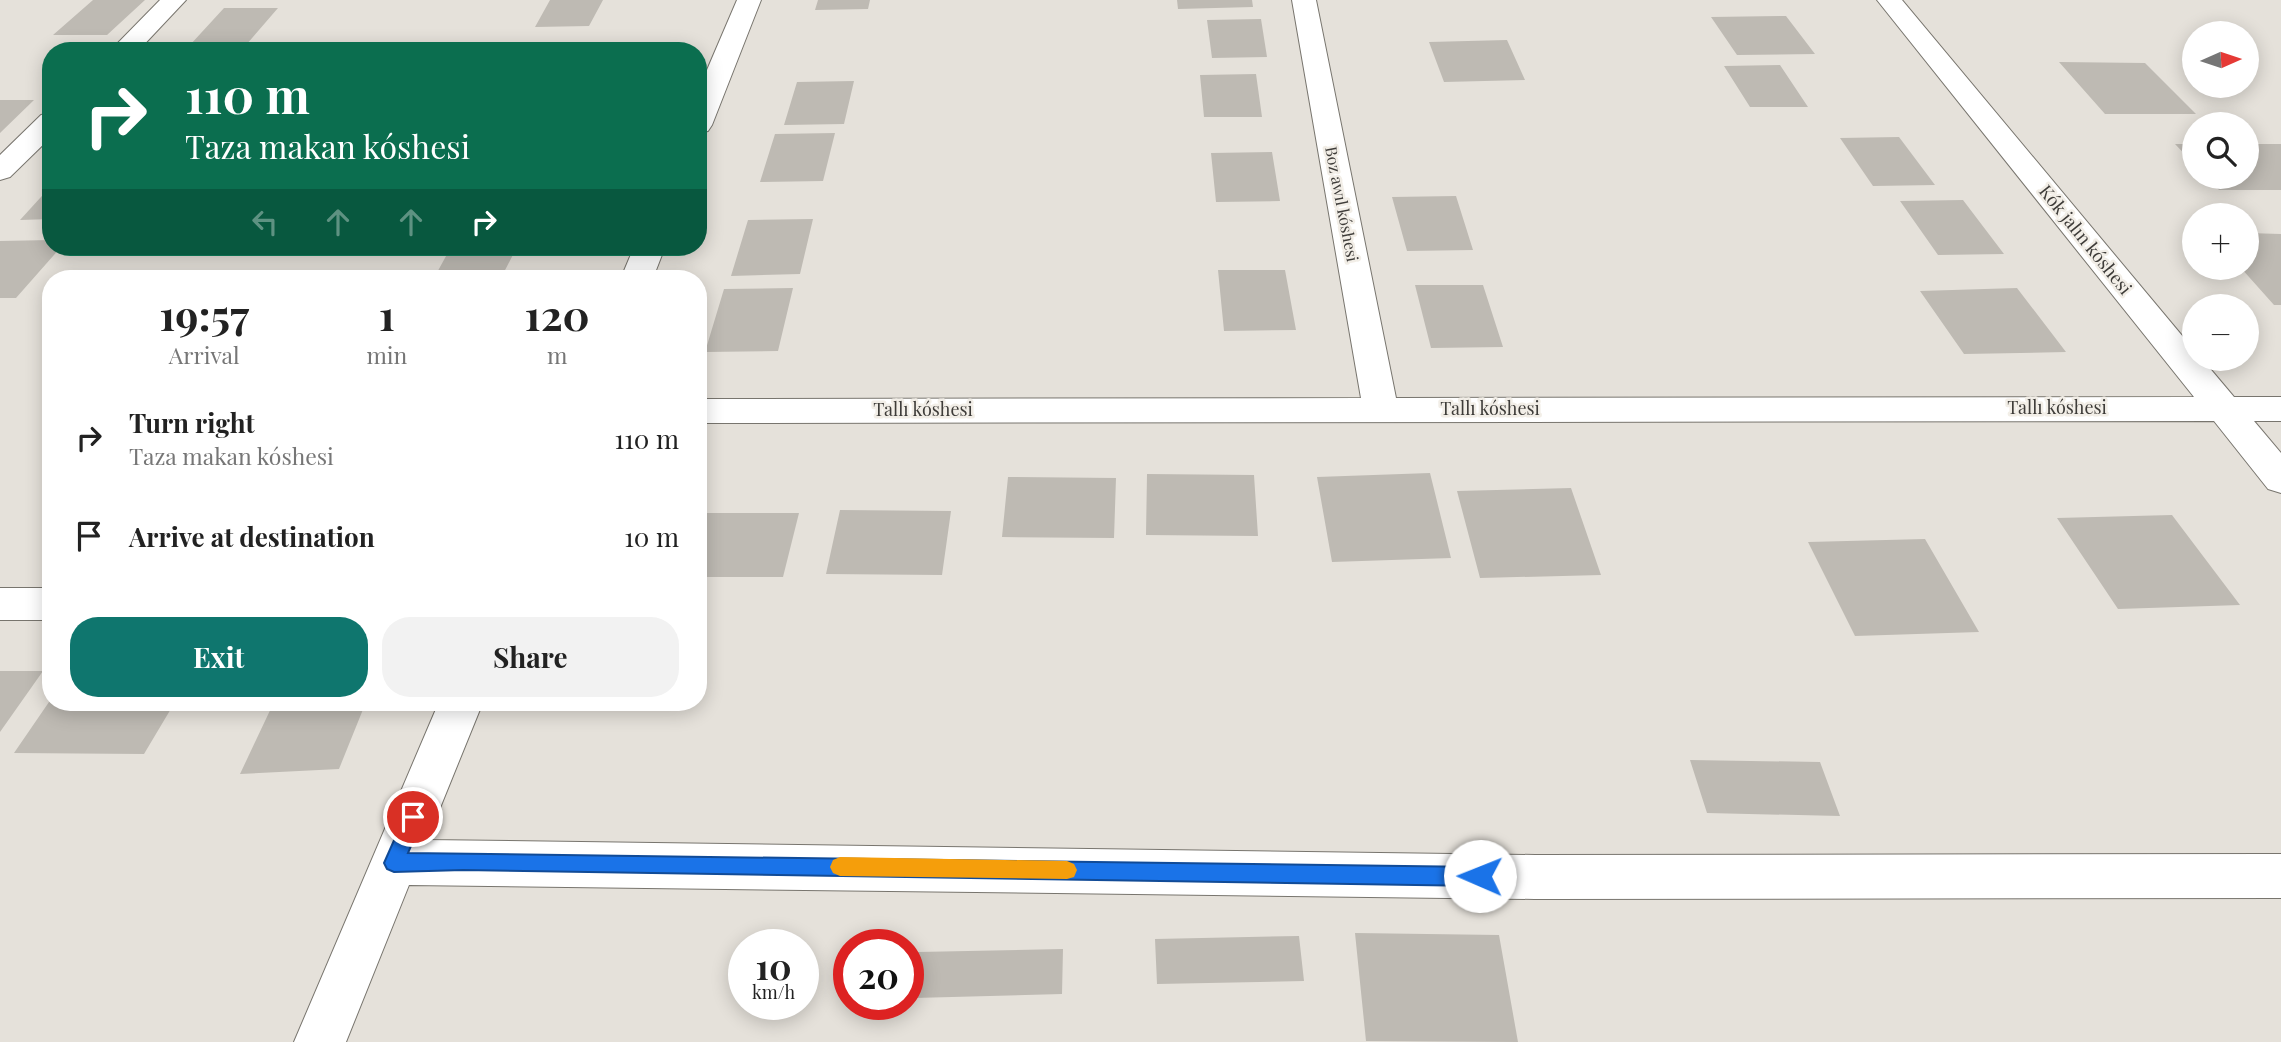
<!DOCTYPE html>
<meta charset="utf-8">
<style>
:root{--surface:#fff;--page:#f2f2f2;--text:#222;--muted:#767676;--accent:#0f766e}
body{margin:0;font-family:"Playfair Display",serif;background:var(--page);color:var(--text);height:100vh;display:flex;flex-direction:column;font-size:26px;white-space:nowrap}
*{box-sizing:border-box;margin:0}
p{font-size:23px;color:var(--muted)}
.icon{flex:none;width:38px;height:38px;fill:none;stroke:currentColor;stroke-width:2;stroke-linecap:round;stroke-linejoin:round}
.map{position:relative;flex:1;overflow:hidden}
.panel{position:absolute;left:42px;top:270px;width:665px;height:441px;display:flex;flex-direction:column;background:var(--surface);border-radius:28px;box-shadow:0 4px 18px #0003}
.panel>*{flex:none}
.banner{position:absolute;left:42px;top:42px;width:665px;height:214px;border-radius:28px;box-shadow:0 4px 18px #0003;background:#0b6e4f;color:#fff;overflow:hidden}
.needle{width:46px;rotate:87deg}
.fabs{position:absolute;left:2182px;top:21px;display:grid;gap:14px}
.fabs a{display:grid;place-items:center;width:77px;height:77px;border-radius:50%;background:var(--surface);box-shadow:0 4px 18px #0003;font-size:35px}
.speed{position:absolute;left:728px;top:929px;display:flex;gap:14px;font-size:35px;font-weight:700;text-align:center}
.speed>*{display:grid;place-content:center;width:91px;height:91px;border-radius:50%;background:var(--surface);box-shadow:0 4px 18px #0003;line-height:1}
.speed small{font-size:18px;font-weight:400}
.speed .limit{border:10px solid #d22;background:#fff;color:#111}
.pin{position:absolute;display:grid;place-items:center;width:60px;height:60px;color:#fff;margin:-30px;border:4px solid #fff;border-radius:50%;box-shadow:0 2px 7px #0007}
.me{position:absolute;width:77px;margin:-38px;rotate:271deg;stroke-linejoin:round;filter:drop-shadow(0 0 5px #0008)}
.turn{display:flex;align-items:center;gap:24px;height:147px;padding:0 28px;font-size:32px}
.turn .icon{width:91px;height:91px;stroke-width:2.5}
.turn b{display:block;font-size:49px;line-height:60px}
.lanes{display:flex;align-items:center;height:66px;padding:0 28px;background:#0003;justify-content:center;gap:35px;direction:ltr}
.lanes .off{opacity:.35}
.eta{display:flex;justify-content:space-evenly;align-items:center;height:119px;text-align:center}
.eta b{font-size:42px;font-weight:700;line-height:49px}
.button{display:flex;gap:14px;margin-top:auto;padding:14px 28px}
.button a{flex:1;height:80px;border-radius:28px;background:var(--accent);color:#fff;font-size:28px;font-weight:700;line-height:80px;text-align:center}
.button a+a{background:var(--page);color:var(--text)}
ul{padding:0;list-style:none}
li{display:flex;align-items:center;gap:21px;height:98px;padding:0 28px}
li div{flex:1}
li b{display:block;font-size:26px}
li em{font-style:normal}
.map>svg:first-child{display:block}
</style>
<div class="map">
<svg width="2281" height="1042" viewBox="0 0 2281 1042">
<rect width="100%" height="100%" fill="#e5e1da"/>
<path fill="#bebab3" d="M93 0H145L107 35H53Z
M550 0H603L589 26 535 27Z
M818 0H870L868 9 815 10Z
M1177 0H1252L1253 7 1178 9Z
M224 8H278L246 45H190Z
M1786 16 1815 54 1737 55 1711 17Z
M1261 19 1267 57 1212 58 1207 20Z
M1507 40 1525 80 1444 82 1429 42Z
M621 42 617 51H562L566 43Z
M2059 62 2145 63 2196 114H2105Z
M1780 65 1808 107H1750L1724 66Z
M1256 74 1262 117H1204L1200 75Z
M854 81 844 124 784 125 797 82Z
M0 100H34L0 133Z
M835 133 823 181 760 182 775 134Z
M1899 137 1935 185 1873 186 1840 138Z
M2175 144H2194V164Z
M2247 144H2281V190H2219L2207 177H2247Z
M1272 152 1280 201 1216 202 1211 153Z
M51 186V219L20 220Z
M1456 196 1473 250 1407 251 1392 197Z
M1963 200 2004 254 1938 255 1900 201Z
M813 219 800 274 731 276 748 220Z
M2247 233 2281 234V305H2274L2241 268H2247Z
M51 240V247H61L16 298H0V241Z
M451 247H517L501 278H434Z
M1218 270H1285L1296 330 1224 331Z
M1415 285H1483L1503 347 1431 348Z
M793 288 778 351 705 352 724 289Z
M2017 288 2066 352 1964 354 1920 291Z
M1430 473 1451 558 1332 562 1317 477Z
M1147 474 1254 475 1258 536 1146 535Z
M1008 477 1116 478 1114 538 1002 537Z
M1571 488 1601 575 1480 578 1457 491Z
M840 510 951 511 942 575 826 574Z
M698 513H799L783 577H698Z
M2172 515 2240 605 2118 609 2057 518Z
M1925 539 1979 632 1855 636 1808 542Z
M0 671H43L0 732Z
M49 702H175L144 754 14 753Z
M274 702H366L339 769 240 774Z
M1690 760 1820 762 1840 816 1707 813Z
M1355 933 1499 935 1518 1042 1366 1041Z
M1299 936 1304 981 1157 984 1155 939Z
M1063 949 1062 994 914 998 918 952Z"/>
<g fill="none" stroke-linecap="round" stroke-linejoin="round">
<g stroke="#78756e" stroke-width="2">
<path id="minor" d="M160 0H186L138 51H110Z
M737 0H761L712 125 708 131 698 133V91Z
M1292 0H1316L1396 398 2194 397 1877 0H1902L2194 350V359H2202L2234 397H2281V421H2254L2281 453V493L2268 489 2214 421 698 423V399L1361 398Z
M51 113V137L10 177 0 180V155L41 115Z
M634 247H665L653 278H621Z
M0 588H51V620H0Z
M439 702H483L427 840 1535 855 2281 854V898L1535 899 409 885 346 1042H294Z"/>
</g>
<use href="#minor" fill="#fff" fill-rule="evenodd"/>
</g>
<path fill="#1a73e8" stroke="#114b97" stroke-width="2" d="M413 808 420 811 423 817 408 853 1480 867 1487 870 1490 876 1487 883 1480 886 463 870 394 872 387 869 384 863 407 811Z"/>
<path fill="#f59e0b" d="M840 857 1067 861 1074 864 1077 870 1074 877 1067 879 840 876 833 873 830 867 833 860Z"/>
<g text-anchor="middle" stroke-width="5" stroke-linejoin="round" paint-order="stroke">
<g font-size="16" fill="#3e3c39" stroke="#f2eee7">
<text transform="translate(1342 204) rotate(79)" y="6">Boz awıl kóshesi</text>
</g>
<g font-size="18" fill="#3e3c39" stroke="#f2eee7">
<text transform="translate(2085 240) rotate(51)" y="6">Kók jalın kóshesi</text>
<text x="2057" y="414">Tallı kóshesi</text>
<text x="1490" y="415">Tallı kóshesi</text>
<text x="923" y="416">Tallı kóshesi</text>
</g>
</g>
</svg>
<div class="fabs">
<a><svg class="needle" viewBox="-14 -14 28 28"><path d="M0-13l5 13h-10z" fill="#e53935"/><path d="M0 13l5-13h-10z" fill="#767676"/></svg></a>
<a><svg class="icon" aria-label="search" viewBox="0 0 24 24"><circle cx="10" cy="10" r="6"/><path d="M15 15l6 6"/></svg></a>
<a>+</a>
<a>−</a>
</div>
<div class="speed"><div>10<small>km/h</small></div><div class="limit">20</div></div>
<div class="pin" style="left:413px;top:817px;background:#d93025"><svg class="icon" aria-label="arrive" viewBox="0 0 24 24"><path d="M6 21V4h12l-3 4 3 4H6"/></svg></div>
<svg class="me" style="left:1480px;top:876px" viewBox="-20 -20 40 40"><circle r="19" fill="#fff"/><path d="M0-13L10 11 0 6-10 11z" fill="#1a73e8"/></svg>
<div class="banner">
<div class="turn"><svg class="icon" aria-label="right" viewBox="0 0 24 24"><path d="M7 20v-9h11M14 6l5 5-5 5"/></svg><div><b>110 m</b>Taza makan kóshesi</div></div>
<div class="lanes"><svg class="icon off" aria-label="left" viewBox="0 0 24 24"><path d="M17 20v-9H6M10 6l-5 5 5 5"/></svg><svg class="icon off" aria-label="ahead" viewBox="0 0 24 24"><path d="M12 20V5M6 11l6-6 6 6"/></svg><svg class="icon off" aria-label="ahead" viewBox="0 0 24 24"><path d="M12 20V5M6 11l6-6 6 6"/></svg><svg class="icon" aria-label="right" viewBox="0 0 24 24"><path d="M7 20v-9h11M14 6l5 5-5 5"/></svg></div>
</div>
<section class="panel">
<div class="eta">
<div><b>19:57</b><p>Arrival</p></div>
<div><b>1</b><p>min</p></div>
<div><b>120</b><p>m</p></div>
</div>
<ul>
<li><svg class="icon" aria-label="right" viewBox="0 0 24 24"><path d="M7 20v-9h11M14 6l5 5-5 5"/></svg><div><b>Turn right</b><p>Taza makan kóshesi</p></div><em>110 m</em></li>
<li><svg class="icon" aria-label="arrive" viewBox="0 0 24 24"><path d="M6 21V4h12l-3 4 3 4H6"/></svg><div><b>Arrive at destination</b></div><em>10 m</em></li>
</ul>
<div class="button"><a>Exit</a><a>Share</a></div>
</section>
</div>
